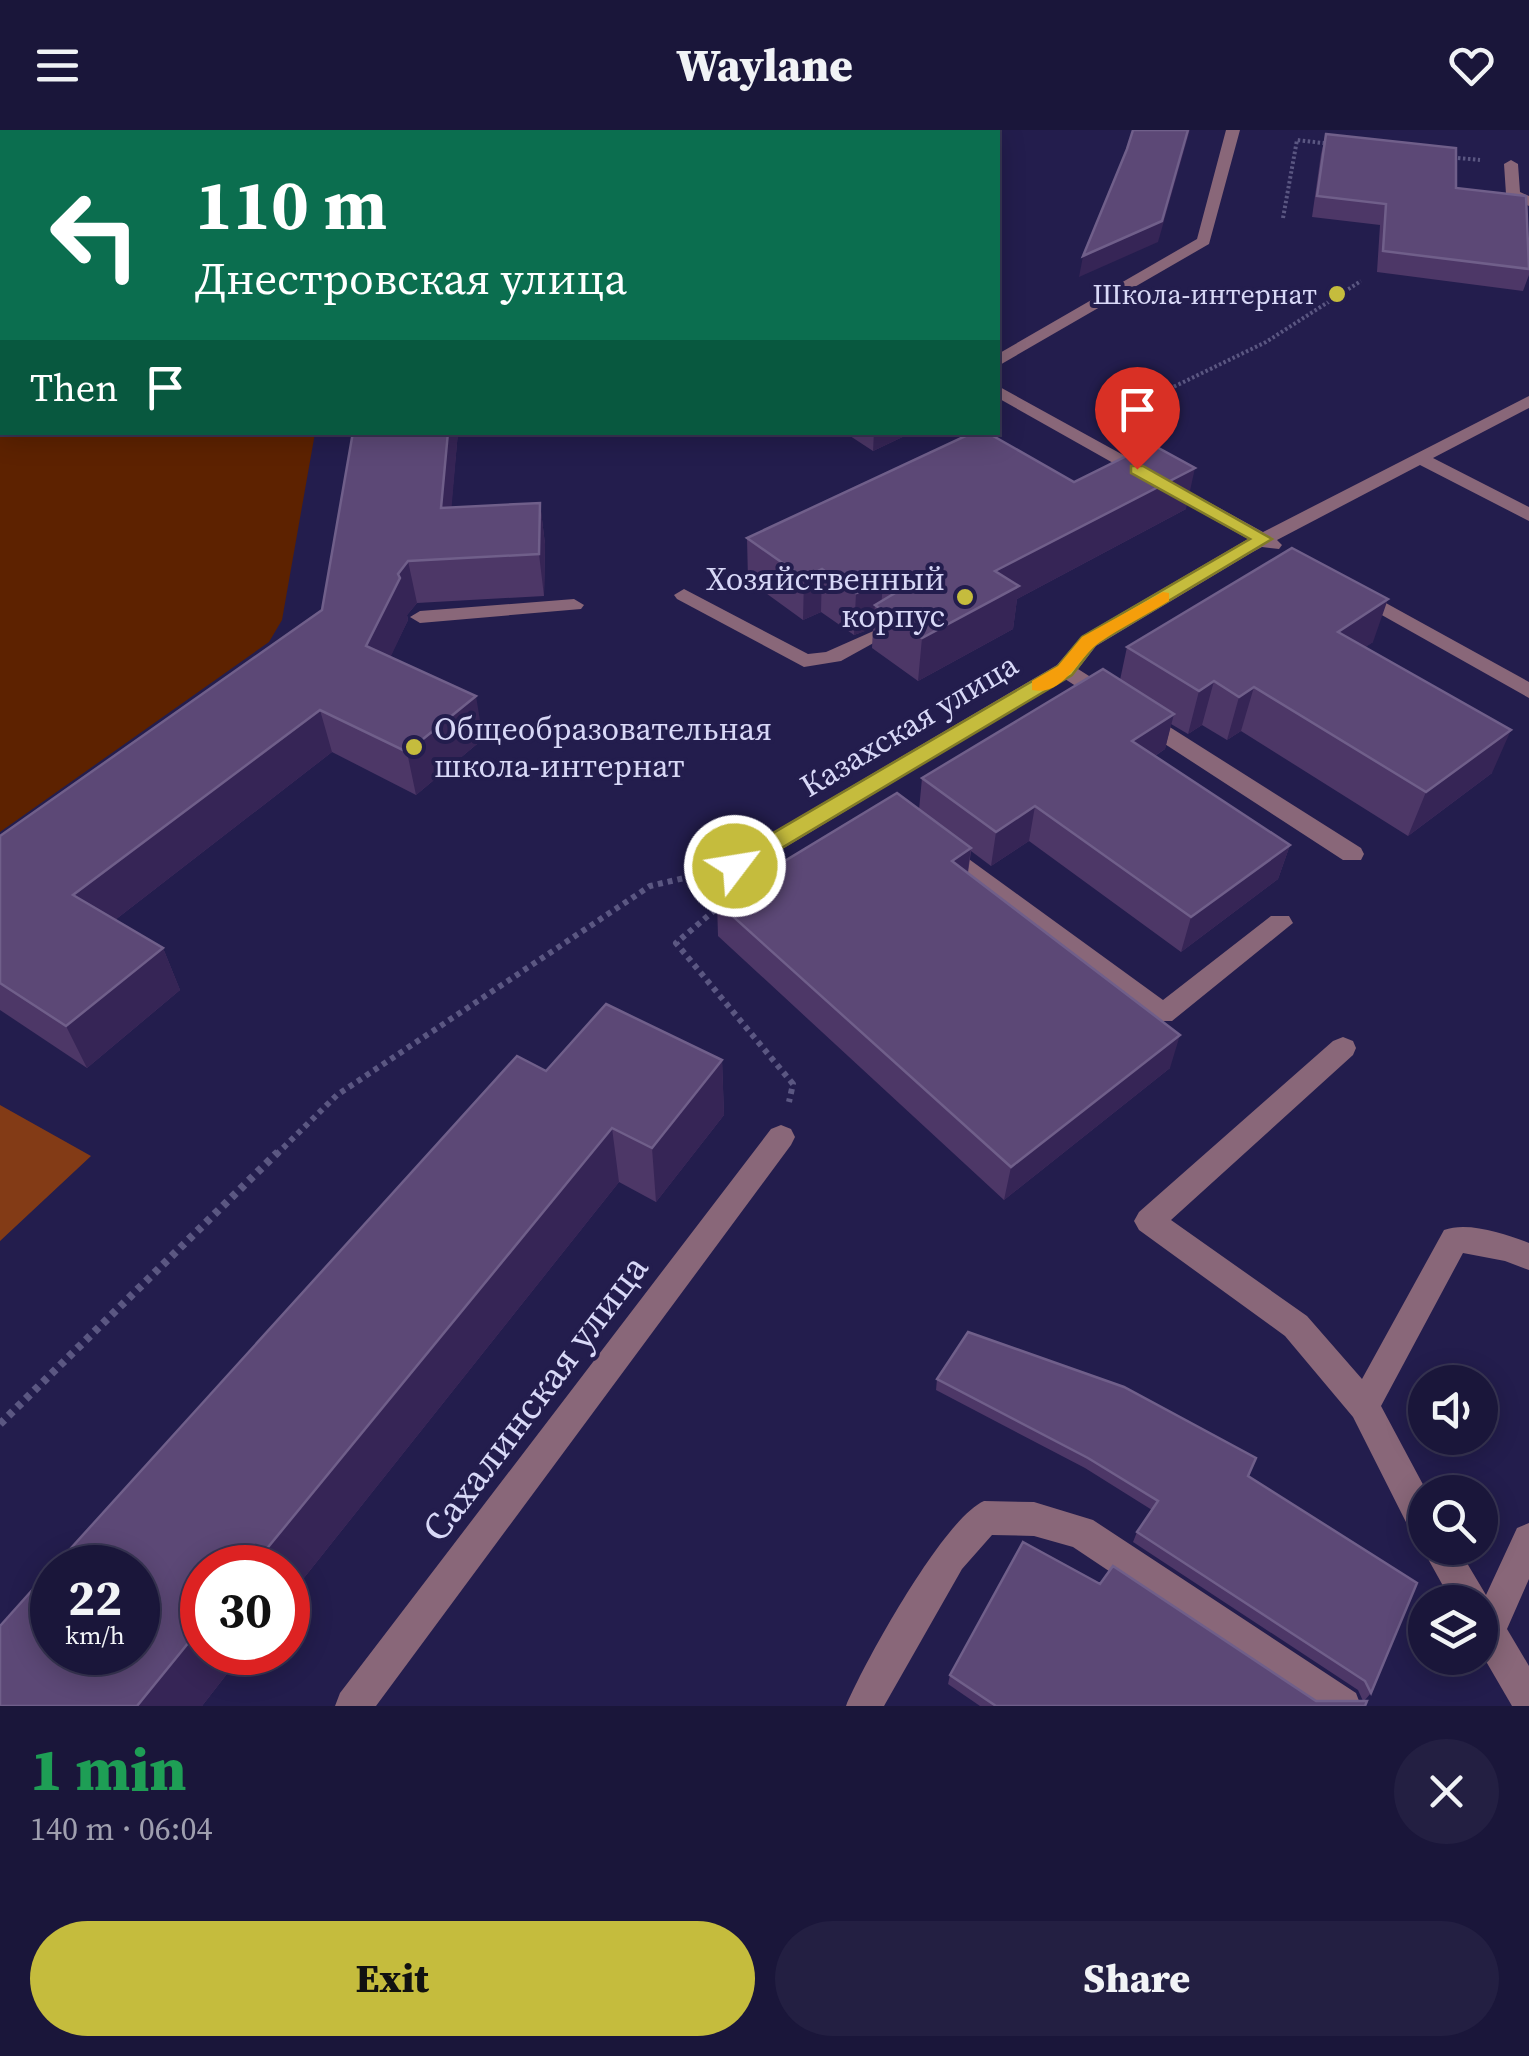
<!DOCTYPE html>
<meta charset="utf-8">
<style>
:root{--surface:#1a163a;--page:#231f42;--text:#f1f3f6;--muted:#9f9faf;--line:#383554;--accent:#c5bc3d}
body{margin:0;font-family:"Source Serif 4",serif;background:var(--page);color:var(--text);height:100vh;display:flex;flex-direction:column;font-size:38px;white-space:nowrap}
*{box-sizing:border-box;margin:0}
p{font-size:32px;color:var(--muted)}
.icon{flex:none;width:55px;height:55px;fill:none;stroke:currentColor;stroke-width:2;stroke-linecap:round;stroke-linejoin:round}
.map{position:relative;height:1576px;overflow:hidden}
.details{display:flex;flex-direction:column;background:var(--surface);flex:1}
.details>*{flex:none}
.top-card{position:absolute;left:0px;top:0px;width:1000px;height:305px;box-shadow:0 5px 25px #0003,0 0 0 2px var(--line);background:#0b6e4f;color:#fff;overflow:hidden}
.buttons{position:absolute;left:1408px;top:1235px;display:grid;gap:20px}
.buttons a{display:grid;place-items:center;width:90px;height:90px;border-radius:50%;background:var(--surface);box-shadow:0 5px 25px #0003,0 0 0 2px var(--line);font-size:50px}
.speed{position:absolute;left:30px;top:1415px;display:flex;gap:20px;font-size:50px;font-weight:700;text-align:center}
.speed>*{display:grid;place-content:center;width:130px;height:130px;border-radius:50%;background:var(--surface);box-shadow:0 5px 25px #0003,0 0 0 2px var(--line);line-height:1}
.speed small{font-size:25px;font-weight:400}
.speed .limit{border:15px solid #d22;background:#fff;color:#111}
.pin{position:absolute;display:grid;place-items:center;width:85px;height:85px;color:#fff;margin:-102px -42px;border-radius:50% 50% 50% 0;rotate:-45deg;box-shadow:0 0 10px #0007}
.pin .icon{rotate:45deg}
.me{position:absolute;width:110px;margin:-55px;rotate:59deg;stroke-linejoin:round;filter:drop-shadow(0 0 8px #0008)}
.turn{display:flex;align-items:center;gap:35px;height:210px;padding:0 30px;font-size:45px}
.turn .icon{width:130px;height:130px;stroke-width:2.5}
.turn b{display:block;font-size:70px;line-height:85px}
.then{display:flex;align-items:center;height:95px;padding:0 30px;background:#0003;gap:20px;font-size:38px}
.round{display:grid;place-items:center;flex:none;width:105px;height:105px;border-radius:52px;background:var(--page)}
.head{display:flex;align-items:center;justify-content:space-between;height:170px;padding:0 30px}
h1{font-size:60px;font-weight:800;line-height:75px;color:#1e9e55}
.button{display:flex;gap:20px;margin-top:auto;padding:20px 30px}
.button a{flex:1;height:115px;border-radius:60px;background:var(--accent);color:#111;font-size:40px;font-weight:800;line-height:115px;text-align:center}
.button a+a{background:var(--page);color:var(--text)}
header{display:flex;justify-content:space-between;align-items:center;height:130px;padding:0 30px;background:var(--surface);font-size:45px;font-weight:800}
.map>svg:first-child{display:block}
</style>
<header><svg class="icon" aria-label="menu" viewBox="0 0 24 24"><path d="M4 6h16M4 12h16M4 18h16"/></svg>Waylane<svg class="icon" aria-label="heart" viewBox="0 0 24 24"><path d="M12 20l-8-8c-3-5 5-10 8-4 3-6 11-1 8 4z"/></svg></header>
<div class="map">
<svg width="1529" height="1576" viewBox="0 0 1529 1576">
<rect width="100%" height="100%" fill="#231d4d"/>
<path fill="#5d2200" d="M6 303H315L282 490 269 512 0 702V305Z"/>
<path fill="#833b16" d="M0 0 128 2H2L0 238Z
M0 975 91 1026 0 1111Z"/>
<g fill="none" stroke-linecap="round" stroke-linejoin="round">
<path stroke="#5b5782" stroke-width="4" stroke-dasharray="2.5 2.5" stroke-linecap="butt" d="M253 0 266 2
M297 0 301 2
M101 2 107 0
M1448 27 1480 30
M1283 88 1297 10 1331 14
M1165 261 1266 212 1361 151"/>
<path stroke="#5b5782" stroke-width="5" stroke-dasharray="4 4" stroke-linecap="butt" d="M1111 287 1170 258"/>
<path stroke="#5b5782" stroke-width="6" stroke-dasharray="5 5" stroke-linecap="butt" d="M723 773 676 813 793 954 789 972
M276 1025 337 965 650 756 697 745"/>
<path stroke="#5b5782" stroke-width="8" stroke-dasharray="6 6" stroke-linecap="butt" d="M0 1294 278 1022"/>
<path fill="#896779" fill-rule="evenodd" d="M1226 0H1240L1209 114 998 236V224L1197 109Z
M1511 30 1518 34 1520 62 1529 66V76L1506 64 1504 34Z
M998 256 1263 402 1529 266V278L1433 328 1529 377V391L1420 335 1277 410 1282 415 1279 419 1262 417 1251 423 1096 516 1078 539 1361 718 1364 724 1361 730H1343L1065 549 744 742H726L723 736 726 730 1057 535 1082 506 1248 409 998 268Z
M1355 456 1529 552V568L1348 466 1345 462Z
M684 459 808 524 826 522 878 499 888 505 841 531 804 537 677 469 674 465Z
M574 469 584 475 581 479 420 493 410 487 420 481Z
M944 711 1163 870 1271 786H1289L1293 793 1172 891H1154L936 725 932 719Z
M1343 907 1353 911 1356 918 1353 925 1171 1090 1307 1186 1362 1249 1444 1100C1468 1091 1506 1104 1529 1113V1140L1505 1131 1463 1123 1381 1276 1427 1362 1425 1418H1458L1486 1465 1517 1398 1529 1393V1449L1507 1499 1529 1536V1576H1512L1480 1521V1472H1452L1422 1418 1425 1411 1413 1406 1353 1287 1285 1206 1139 1100 1134 1091 1139 1082 1333 911Z
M781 995 791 999 795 1007 791 1015 376 1576H335L340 1563 771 999Z
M984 1371 1034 1372 1093 1390 1356 1563 1361 1576H1311L1073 1417 1034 1406 992 1405 962 1439 884 1576H846C864 1533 944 1388 984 1371Z"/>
</g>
<path fill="#4d3767" d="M1326 4 1456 58 1529 112V145L1523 161 1377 142 1380 95 1312 87 1321 24Z
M353 302H458L451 377 540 373 545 414 544 466 417 473 407 485 408 490 390 527 483 609 416 665 332 622 115 790 163 818 180 860 87 938 0 880V706L322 480Z
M844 302H913L873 321Z
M1074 352 1186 379 1017 469 1013 499 918 551 872 518 873 498 854 505 821 482 803 490 748 450 747 408Z
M1373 512 1365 517 1492 643 1408 706 1241 601 1227 610 1202 595 1188 604 1171 594 1165 619 1155 626 1290 715 1278 749 1181 822 1029 711 991 736 971 721 968 743 1170 938 1004 1070 718 806 717 772 919 680 922 648 1120 550 1127 517Z
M606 874 722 930 724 985 656 1072 619 1052 288 1468V1438H202V1522H244L202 1576H0V1496L52 1438V1522H138V1438H53L517 926 546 941Z
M937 1249 1248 1346 1417 1453 1371 1563 1364 1571 1365 1576H980L948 1554 950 1545 1316 1571H1363L1358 1560 1133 1412 1137 1402 1152 1380 1085 1338 936 1260Z"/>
<path fill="#362556" d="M1188 0H1190L1158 112 1079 147 1083 126Z
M448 302H458L448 419 441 378Z
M874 302H913L873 321Z
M1195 338 1186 379 1017 469 1013 499 918 551 922 508 995 441Z
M540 373 545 414 544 466 539 424Z
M408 431 417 473 407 485 408 490 376 558 366 516 398 444Z
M822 439 821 482 803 490 804 448Z
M883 453 881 479 875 475 873 498 854 505 856 463Z
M1388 469 1373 512 1324 545 1338 502Z
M1214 551 1202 595 1188 604 1199 561Z
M1254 557 1241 601 1227 610 1239 567Z
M476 566 483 609 416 665 407 622Z
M320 580 332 622 93 807 73 765Z
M1174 584 1165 619 1125 645 1132 611Z
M1511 600 1492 643 1408 706 1426 662Z
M1035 676 1029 711 991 736 996 702Z
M1290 715 1278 749 1181 822 1191 787Z
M971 718 966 753 952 731Z
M163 818 180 860 87 938 66 896Z
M1180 905 1170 938 1004 1070 1011 1037Z
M722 930 724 985 656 1072 652 1018Z
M612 998 619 1052 288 1468V1438H251Z
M202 1496V1522H244L202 1576H137Z"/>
<path fill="#5c4876" stroke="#705f8a" stroke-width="2.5" d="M916 0H985L983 2H914Z
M1133 0H1188L1162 91 1083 126 1127 19Z
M1326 4 1456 18V58L1526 66 1529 139 1383 121 1386 74 1317 66Z
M353 302H448L441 378 540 373 539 424 408 431 398 444 400 448 366 516 476 566 407 622 320 580 73 765 163 818 66 896 0 853V706L322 480Z
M974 302H986L1074 352 1151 314 1195 338 995 441 1019 456 922 508 875 475 895 463 883 453 856 463 822 439 804 448 747 408Z
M1292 418 1388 469 1338 502 1511 600 1426 662 1254 557 1239 567 1214 551 1199 561 1127 517Z
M1103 539 1174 584 1132 611 1290 715 1191 787 1035 676 996 702 922 648Z
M897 663 971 718 952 731 1180 905 1011 1037 717 772Z
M606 874 722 930 652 1018 612 998 251 1438H202V1496L137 1576H0V1496L52 1438V1522H138V1438H53L517 926 546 941Z
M968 1202 1124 1257 1256 1328 1248 1346 1417 1453 1371 1563 1365 1551 1137 1402 1158 1371 1088 1328 937 1249Z
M1023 1412 1100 1454 1113 1436 1316 1571H1367L1365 1576H996L950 1545Z"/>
<path fill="#c5bc3d" stroke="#807a28" stroke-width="2.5" d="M1131 336H1143L1272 409 1095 515 1072 545 743 741H727L724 736 727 730 1058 536 1082 507 1250 409 1131 343Z"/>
<path fill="#f59e0b" d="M1163 462 1169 463V471C1146 485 1122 497 1100 512 1079 526 1064 567 1032 560V551L1058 536 1082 507Z"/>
<g fill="#c5bc3d" stroke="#231d4d" stroke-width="4">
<circle cx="1337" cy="164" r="10"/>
<circle cx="965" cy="467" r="10"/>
<circle cx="414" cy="617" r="10"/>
</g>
<g text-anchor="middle" stroke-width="8" stroke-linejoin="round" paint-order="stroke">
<g font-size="28" fill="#d8d8f7" stroke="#231d4d" text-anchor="end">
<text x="1317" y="174">Школа-интернат</text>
</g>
<g font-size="32" fill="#d8d8f7" stroke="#231d4d" text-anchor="end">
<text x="945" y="460">Хозяйственный<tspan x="945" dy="37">корпус</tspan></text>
<text x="434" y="610" text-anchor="start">Общеобразовательная<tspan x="434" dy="37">школа-интернат</tspan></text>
</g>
<g font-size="32" fill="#d8d8f7" stroke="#231d4d">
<text transform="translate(909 595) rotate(-31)" y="11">Казахская улица</text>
</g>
<g font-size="38" fill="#d8d8f7" stroke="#231d4d">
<text transform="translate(535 1268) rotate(-53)" y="13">Сахалинская улица</text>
</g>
</g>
</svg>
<div class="buttons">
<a><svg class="icon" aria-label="sound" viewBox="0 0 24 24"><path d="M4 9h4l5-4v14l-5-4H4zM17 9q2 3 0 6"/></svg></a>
<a><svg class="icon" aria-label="search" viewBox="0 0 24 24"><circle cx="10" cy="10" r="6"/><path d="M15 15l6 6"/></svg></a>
<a><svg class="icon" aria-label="layers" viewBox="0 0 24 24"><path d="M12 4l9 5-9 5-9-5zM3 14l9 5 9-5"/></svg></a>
</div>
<div class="speed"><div>22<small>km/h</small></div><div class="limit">30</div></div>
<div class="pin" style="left:1137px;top:339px;background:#d93025"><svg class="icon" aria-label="arrive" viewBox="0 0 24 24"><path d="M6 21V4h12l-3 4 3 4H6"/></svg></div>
<svg class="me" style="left:735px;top:736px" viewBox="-20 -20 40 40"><circle r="17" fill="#c5bc3d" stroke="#fff" stroke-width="3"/><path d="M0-11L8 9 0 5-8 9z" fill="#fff"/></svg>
<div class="top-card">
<div class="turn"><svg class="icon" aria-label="left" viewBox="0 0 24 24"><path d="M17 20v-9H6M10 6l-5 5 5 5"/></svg><div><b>110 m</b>Днестровская улица</div></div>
<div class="then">Then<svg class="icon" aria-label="arrive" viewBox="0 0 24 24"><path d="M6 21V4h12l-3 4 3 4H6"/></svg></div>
</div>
</div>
<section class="details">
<div class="head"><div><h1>1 min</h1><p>140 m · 06:04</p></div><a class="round"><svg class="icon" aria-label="close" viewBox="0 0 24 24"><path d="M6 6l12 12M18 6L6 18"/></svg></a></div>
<div class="button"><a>Exit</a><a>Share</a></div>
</section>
